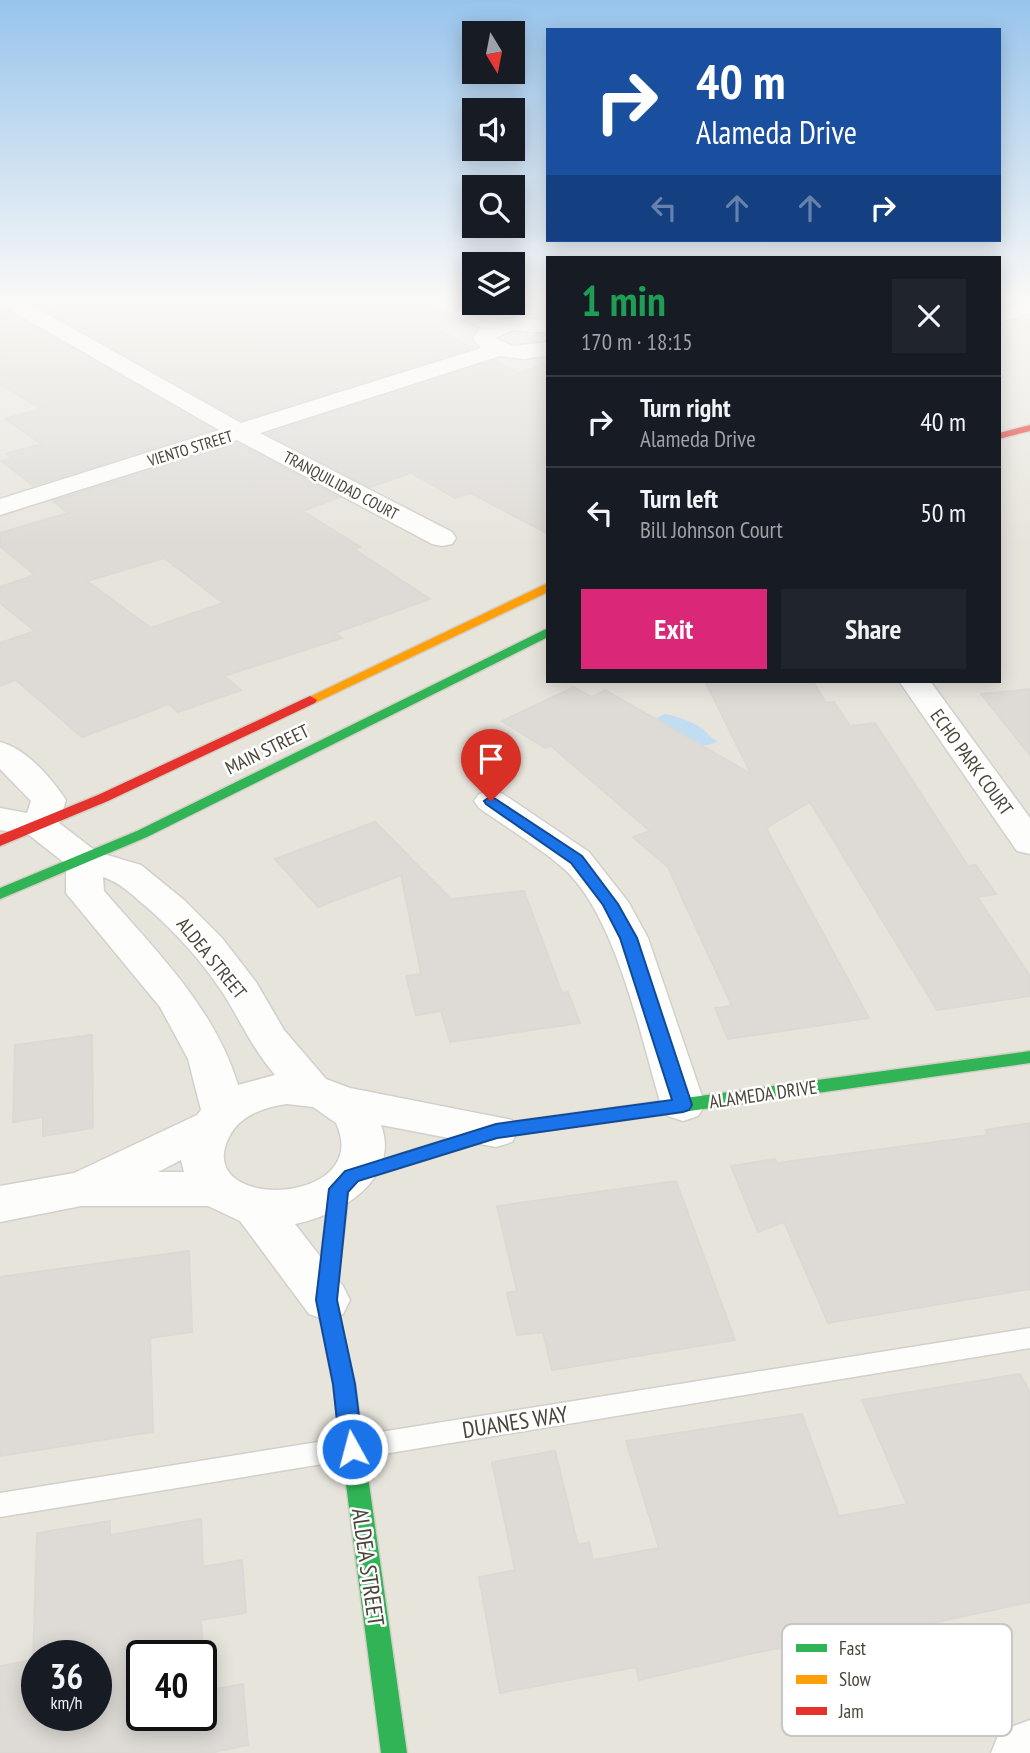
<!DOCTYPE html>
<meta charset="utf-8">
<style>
:root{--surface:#171b24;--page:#20242c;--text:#f1f3f6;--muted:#9ea1a6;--line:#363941;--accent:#db2777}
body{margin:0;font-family:"PT Sans Narrow",sans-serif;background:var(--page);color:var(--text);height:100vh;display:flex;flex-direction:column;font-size:26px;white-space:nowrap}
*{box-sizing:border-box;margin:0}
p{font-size:23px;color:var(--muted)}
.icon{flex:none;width:38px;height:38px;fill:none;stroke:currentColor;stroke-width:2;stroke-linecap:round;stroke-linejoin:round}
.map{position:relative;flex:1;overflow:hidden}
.side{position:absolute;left:546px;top:256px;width:455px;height:427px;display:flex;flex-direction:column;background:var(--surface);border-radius:0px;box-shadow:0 4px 18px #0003}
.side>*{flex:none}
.banner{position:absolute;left:546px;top:28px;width:455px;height:214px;border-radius:0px;box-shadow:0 4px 18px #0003;background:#1a4fa0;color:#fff;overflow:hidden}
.needle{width:46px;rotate:170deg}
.fabs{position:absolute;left:462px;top:21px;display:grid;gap:14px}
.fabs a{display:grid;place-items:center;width:63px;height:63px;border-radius:0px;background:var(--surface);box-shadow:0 4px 18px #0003;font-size:35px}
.speed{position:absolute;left:21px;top:1640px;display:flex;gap:14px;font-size:35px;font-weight:700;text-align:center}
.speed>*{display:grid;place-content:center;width:91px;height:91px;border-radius:50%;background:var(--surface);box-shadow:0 4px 18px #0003;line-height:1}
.speed small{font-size:18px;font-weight:400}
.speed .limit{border:4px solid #111;border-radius:10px;background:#fff;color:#111}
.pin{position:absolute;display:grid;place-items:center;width:60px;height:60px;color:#fff;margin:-72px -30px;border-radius:50% 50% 50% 0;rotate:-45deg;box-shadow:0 0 7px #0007}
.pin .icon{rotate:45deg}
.me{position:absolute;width:77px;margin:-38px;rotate:353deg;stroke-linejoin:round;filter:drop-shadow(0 0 5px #0008)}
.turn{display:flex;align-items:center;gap:24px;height:147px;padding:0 35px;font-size:32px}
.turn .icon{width:91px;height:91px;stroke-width:2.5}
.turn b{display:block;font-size:49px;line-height:60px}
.lanes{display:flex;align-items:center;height:66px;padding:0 35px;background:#0003;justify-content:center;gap:35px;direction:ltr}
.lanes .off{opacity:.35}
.round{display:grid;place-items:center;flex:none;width:74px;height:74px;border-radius:0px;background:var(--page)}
.head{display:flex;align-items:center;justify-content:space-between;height:119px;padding:0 35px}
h1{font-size:42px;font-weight:800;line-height:52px;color:#1e9e55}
.action{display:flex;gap:14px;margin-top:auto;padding:14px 35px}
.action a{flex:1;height:80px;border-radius:0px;background:var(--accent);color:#fff;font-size:28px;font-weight:800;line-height:80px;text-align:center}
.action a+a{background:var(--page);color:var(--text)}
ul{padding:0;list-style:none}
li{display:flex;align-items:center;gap:21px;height:91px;padding:0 35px;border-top:2px solid var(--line)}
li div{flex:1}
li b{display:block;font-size:26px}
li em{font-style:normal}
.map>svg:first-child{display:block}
</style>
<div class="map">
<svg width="1030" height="1753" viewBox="0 0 1030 1753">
<rect width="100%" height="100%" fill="#f4f2ee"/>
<path fill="#e7e4dc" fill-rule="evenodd" d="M0 300H474V303L548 300V681H999V300H1030V1753H0ZM37 1656H96V1715H37ZM142 1656H201V1715H142Z"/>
<path fill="#c0ddf1" d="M665 714C674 715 698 724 704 730 710 735 709 738 718 741 696 755 673 732 655 719Z"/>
<path fill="#dedbd6" stroke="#dcd9d4" stroke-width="2" fill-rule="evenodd" d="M27 300H422L427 306 460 321 434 328 472 348 241 420Z
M458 300 497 303 498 311 490 313Z
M0 307 213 429 33 486 2 461 12 458 6 454 42 444 5 419 41 409 0 384Z
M495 360 519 373 548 363V534L471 493 455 498 411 473 370 487 267 434Z
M237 443 339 497 303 511 360 547 354 549 430 599 335 633 342 638 224 676 241 690 178 712 169 704 82 737 16 680 0 686V643L35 631 0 603V587L35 575 0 546V533L68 513 53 501ZM164 558 223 603 151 628 87 581Z
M705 681H813L826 703 834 702 850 726 875 723 968 866 976 865 996 894 977 897 1030 976V996L937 1010 810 802 766 828 869 1018 728 1039 715 1008 732 1006 668 867 633 837 650 831 551 746 545 748 502 721 574 687 592 697 605 690 751 774Z
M1030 689V755L981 694Z
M375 822 451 899 524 891 562 993 568 992 580 1023 450 1042 441 1011 416 1015 406 976 421 974 401 875 318 907 275 859Z
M92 1035 93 1128 43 1136V1117L13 1122 15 1045Z
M1030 1123V1289L828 1323 784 1222 758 1232 731 1166 775 1159 777 1163 988 1135 985 1130Z
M676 1181 735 1340 552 1370 543 1332 517 1335 507 1293 517 1291 497 1206Z
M189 1251 192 1332 150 1338 153 1432 0 1456V1277Z
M1020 1374 1030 1393V1602L904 1629 903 1625 754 1653 639 1680 636 1667 500 1693 479 1577 515 1570 492 1462 555 1451 578 1545 589 1542 593 1560 659 1548 626 1441 802 1414 839 1516 907 1504 862 1400Z
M201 1519 203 1567 242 1560 246 1613 201 1620 205 1691 243 1684 248 1745 210 1753H0V1666L33 1660 37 1533 110 1521V1535ZM37 1656H96V1715H37ZM142 1656H201V1715H142Z"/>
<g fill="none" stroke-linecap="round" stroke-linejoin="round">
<g stroke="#d2d0cb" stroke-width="3">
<path id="lane" d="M1030 1328V1348L0 1517V1493Z"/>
</g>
<g stroke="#d2d0cb" stroke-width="3">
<path id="street" d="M0 300H22L241 423 481 348 473 338 481 327 428 304 425 300H452L499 320 522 317 548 321V333L513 330 495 338 513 346 548 342V356L523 359 500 356 260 433 452 532 456 538 452 544 442 546 432 544 237 440 0 515V499L219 430 0 304Z
M1030 302V314L999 322V310Z
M899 681H930L1030 818V854L1017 851Z
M0 742C27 749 51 778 66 800L59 823 97 852 141 865 184 900 222 938 256 982 284 1030 326 1079 350 1088 512 1120 518 1131 512 1142 496 1147 381 1125C401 1179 339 1216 295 1224L343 1286 350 1300 343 1314 326 1320 309 1314 240 1221 208 1206H81L0 1222V1186L74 1173 197 1115 201 1110 188 1059 160 1007 66 893V864L29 835 0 830V808L27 813 31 801 0 769ZM103 877C119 882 130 893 143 904 174 930 204 963 226 998 243 1026 253 1049 275 1075L238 1085C215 1008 155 950 104 891ZM287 1104 313 1107 336 1123C375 1206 191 1213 229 1137 240 1115 265 1107 287 1104ZM181 1160 184 1172H158Z
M491 791 503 794 589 852 629 903 648 938 705 1105 698 1116 683 1121 668 1116 661 1105C641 1038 615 912 562 867 536 845 506 827 479 808L474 801 479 794Z
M1030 1720V1753H991L1000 1731Z"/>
</g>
<g stroke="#d3cfc5" stroke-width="3">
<path id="fast" d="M548 628V637L147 837 0 899V888L137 831Z
M1030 1051V1063L583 1126 576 1124 574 1119 576 1114 583 1112Z
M339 1182 346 1184 349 1189 336 1300 355 1384 407 1753H381L333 1384 316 1300 329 1189 332 1184Z"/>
</g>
<g stroke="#d3cfc5" stroke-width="3">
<path id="slow" d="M548 583V592L315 703H305L303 700Z
M583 1112 590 1114 592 1119 590 1124 496 1138 352 1183 345 1181 342 1176 345 1171 496 1124Z"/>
</g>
<g stroke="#d3cfc5" stroke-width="3">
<path id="jam" d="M1030 425V431L999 439V433Z
M310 696 317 700 315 703 108 801 0 846V835L98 795Z"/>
</g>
<use href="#lane" fill="#fdfdfc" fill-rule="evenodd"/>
<use href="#street" fill="#fdfdfc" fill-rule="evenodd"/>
<use href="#fast" fill="#30b455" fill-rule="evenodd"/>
<use href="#slow" fill="#ff9f0a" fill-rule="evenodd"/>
<use href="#jam" fill="#e5322d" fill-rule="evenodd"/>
</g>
<linearGradient id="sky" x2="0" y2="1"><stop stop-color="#98c4ec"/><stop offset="0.55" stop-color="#faf9f7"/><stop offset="1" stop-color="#faf9f7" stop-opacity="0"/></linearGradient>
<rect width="1030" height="545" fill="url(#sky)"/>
<path fill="#1a73e8" stroke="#114b97" stroke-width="2" d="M491 796 582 856 618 904 637 938 692 1105 689 1110 683 1112 497 1138 358 1181 348 1192 337 1300 355 1384 363 1449 360 1457 352 1460 344 1457 340 1449 333 1384 316 1300 329 1189 345 1171 496 1124 672 1100 620 938 603 905 571 863 486 804 484 801Z"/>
<g text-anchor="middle" stroke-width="5" stroke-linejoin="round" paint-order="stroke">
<g font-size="16" fill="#4b4439" stroke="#fff">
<text transform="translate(190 448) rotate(-17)" y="6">VIENTO STREET</text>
<text transform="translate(341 485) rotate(28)" y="6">TRANQUILIDAD COURT</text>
</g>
<g font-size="19" fill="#4b4439" stroke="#fff">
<text transform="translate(267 749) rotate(-26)" y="7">MAIN STREET</text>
<text transform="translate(972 762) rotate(54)" y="7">ECHO PARK COURT</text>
<text transform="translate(212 958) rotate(51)" y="7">ALDEA STREET</text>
<text transform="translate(763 1094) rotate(-8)" y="7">ALAMEDA DRIVE</text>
</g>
<g font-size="23" fill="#4b4439" stroke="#fff">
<text transform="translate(515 1422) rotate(-9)" y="8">DUANES WAY</text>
<text transform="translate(368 1567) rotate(82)" y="8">ALDEA STREET</text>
</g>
</g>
<rect x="782" y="1624" width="230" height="112" rx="10" fill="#fff" stroke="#c9c7c4" stroke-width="2"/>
<rect x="796" y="1644" width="31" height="8" fill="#30b455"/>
<rect x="796" y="1675" width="31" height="9" fill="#ff9f0a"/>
<rect x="796" y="1707" width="31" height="8" fill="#e5322d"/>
<g font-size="19" fill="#4b4439">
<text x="839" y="1655">Fast</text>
<text x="839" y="1686">Slow</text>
<text x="839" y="1718">Jam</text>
</g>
</svg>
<div class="fabs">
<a><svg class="needle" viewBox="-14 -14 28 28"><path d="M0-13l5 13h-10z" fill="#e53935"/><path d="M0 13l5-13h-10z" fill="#9ea1a6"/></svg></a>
<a><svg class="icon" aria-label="sound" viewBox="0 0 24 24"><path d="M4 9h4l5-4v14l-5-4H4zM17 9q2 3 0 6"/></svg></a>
<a><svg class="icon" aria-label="search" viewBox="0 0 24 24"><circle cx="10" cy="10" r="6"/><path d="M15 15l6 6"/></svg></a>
<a><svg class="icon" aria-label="layers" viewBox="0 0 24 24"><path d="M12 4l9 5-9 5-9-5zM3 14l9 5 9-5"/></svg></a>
</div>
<div class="speed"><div>36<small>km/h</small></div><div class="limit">40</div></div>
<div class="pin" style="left:491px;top:801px;background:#d93025"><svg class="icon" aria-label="arrive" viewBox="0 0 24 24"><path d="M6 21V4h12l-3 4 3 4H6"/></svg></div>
<svg class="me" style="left:352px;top:1449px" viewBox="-20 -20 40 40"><circle r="17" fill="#1a73e8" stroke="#fff" stroke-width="3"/><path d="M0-11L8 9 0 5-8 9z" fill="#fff"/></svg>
<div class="banner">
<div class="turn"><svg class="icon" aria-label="right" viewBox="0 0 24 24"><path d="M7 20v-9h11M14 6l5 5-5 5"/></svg><div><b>40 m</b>Alameda Drive</div></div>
<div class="lanes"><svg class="icon off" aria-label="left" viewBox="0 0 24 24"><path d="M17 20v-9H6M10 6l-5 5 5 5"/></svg><svg class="icon off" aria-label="ahead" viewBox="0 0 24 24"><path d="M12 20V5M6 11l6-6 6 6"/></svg><svg class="icon off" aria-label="ahead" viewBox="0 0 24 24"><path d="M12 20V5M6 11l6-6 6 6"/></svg><svg class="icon" aria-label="right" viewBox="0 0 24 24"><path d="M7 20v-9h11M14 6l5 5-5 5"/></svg></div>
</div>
<section class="side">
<div class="head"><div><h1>1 min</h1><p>170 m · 18:15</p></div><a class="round"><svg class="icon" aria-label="close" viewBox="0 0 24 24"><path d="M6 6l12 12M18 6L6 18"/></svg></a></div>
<ul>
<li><svg class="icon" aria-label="right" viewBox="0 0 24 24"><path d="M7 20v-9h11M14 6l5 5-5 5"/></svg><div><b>Turn right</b><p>Alameda Drive</p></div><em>40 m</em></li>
<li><svg class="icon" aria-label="left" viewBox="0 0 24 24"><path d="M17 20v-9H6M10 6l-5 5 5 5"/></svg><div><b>Turn left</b><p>Bill Johnson Court</p></div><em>50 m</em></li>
</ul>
<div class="action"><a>Exit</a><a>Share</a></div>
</section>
</div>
